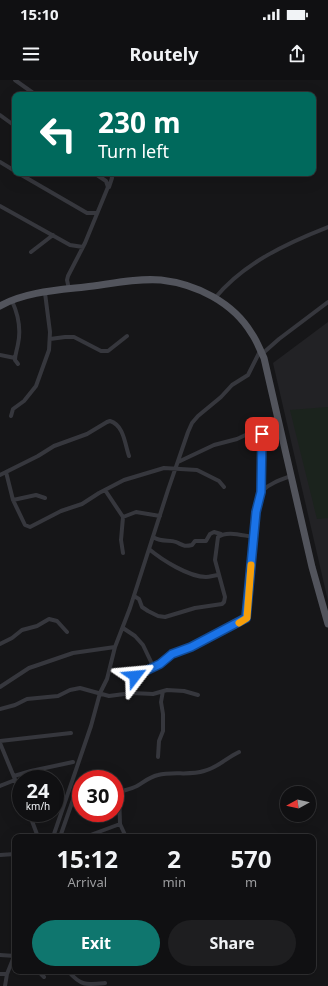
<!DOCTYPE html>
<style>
:root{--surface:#101012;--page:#1e1e20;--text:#f1f3f6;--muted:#9c9d9f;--line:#303032;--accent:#0f766e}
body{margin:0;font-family:"Noto Sans",sans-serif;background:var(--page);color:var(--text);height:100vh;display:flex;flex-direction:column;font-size:15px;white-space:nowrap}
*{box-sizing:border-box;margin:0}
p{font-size:13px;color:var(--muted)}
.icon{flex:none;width:22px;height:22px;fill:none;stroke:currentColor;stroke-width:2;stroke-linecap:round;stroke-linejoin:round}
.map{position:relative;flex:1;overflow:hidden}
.sheet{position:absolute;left:12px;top:754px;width:304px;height:140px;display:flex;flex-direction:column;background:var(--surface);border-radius:8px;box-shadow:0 4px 16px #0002,0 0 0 1px var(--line)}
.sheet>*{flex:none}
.top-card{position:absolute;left:12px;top:12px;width:304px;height:84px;border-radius:8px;box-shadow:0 4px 16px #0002,0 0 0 1px var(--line);background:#00695c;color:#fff;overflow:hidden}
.needle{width:26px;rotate:262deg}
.controls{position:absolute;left:280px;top:706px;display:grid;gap:8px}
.controls a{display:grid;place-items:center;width:36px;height:36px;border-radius:50%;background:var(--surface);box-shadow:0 4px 16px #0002,0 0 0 1px var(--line);font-size:20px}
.speed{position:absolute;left:12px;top:690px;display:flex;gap:8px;font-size:20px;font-weight:700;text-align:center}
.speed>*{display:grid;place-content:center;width:52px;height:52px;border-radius:50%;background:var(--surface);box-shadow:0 4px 16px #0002,0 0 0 1px var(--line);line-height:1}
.speed small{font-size:10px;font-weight:400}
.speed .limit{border:6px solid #d22;background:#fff;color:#111}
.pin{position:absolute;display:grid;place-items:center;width:34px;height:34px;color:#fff;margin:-17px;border-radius:8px;box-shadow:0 2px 6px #0006}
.me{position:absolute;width:44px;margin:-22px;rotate:61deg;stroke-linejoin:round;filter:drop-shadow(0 0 3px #0008)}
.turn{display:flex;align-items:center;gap:14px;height:84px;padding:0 20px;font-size:18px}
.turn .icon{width:52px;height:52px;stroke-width:2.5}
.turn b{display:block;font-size:28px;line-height:34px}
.eta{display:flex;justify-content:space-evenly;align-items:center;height:68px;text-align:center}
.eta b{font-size:24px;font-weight:700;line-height:28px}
.primary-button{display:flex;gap:8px;margin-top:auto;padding:8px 20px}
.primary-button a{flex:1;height:46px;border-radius:24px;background:var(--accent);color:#fff;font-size:16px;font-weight:700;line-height:46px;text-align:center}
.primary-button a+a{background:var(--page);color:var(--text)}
.status{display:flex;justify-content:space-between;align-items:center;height:28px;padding:0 20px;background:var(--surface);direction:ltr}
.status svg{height:11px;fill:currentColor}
header{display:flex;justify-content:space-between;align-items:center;height:52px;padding:0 20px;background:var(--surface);font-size:18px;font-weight:700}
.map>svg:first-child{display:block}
</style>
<div class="status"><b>15:10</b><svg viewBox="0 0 49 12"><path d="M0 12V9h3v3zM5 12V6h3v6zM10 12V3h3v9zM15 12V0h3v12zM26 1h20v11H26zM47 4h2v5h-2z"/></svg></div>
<header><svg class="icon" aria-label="menu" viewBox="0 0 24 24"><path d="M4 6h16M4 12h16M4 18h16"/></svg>Routely<svg class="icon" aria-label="share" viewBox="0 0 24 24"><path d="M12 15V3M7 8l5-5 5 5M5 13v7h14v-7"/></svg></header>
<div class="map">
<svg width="328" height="906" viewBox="0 0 328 906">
<rect width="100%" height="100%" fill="#161618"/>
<path fill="#222225" d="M328 242V521L273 283Z"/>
<path fill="#1b231d" d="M328 327V438L317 439 290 330Z"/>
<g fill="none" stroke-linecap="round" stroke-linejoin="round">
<path stroke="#36373d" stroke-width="4" d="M15 0 36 15
M0 35 15 46
M0 82 15 91
M18 93 87 133H97
M109 107 112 98 111 93
M0 126 70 165 83 167
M31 172 53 155
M69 209 67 200 68 196 85 163 108 107 106 101 94 93
M215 218C244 183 287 163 328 147
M12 221C18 234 21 250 18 264 17 270 15 274 15 280L18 284
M50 259 65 257H74L101 271H108L127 256
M262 274 279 259 328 222
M0 275 15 278
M11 336 13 329 24 321 36 306 49 270 50 252 45 213
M178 382 214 365 237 359 254 351 263 350
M6 392 13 420 25 445 30 447 61 431 82 424 99 413 124 400 164 388 197 390 219 401 224 407
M0 395 38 376 54 366 87 354 107 342 110 341C124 345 125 365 129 376
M105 410 123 437 121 460 123 473
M261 413 262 354 265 347 278 341
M13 420 36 415 45 418
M123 437 136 432 160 436
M153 457C163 463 169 459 176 462 183 465 183 467 192 465L195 461H206L210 454 214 452 221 454
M149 469C162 480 189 497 206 497 210 497 215 495 219 495
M134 516 139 519 142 527 148 531 158 536 165 537 195 528 222 524 224 522 225 517 215 480 218 457C227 450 244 456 254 457
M123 548 135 556 143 565 153 586
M0 564 12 558 22 550 37 546 49 539 57 541 67 552
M0 607 29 588 35 586 73 573 115 567
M132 613 134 598 138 594 160 583 172 574 191 567 246 538 255 438C258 408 264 406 291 396
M0 629 15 625 27 619 58 616 70 610 80 608 109 616 132 613 153 614 167 610 184 611 198 615
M0 661 71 653
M0 663 21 714
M158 677 159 661 163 651V634L161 622 163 611
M14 696 31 691 73 682
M0 706 15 700
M115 710 119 712 120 744 126 757
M119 712C125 710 131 709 137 706 144 702 149 697 158 695 173 691 190 696 204 691 219 687 226 678 239 672
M29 733 38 757
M53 757 91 646 100 613 107 599 115 567 130 528 168 410 188 352 192 343 198 336 221 317 232 305 248 295 260 271
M60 757 75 714 81 710
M85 757 120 744
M0 775 15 774
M0 875 15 876
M38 891 44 897
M68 891C81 906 86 905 105 903
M0 894H7
M5 906 7 894 15 874"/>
<path stroke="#52545c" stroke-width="7" d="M0 226C24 212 58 210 85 207 110 204 136 198 161 200 196 204 233 222 252 254 257 261 260 270 264 278L312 487 328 544"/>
</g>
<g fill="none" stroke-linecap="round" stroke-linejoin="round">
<g stroke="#114b97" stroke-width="10">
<path id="route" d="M135 596 160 584 172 574 191 567 246 538 256 432 261 412 262 354"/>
</g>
<use href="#route" stroke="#1a73e8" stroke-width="7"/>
<path stroke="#f59e0b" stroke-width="7" d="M239 543 247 538 251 485"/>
</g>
</svg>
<div class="controls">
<a><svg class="needle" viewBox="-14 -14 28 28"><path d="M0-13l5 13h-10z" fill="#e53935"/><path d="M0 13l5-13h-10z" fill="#9c9d9f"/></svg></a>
</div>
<div class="speed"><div>24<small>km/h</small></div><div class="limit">30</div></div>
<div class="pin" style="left:262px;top:354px;background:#d93025"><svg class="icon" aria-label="arrive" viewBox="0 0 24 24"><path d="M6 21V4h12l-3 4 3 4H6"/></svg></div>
<svg class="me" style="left:135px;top:596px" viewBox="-20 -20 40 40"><path d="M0-17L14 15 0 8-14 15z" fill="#1a73e8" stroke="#fff" stroke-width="4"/></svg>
<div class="top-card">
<div class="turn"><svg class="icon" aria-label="left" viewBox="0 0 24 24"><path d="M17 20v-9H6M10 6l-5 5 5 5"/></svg><div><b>230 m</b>Turn left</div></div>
</div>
<section class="sheet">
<div class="eta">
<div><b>15:12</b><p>Arrival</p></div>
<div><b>2</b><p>min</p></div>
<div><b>570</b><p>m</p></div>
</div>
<div class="primary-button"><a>Exit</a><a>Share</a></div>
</section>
</div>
